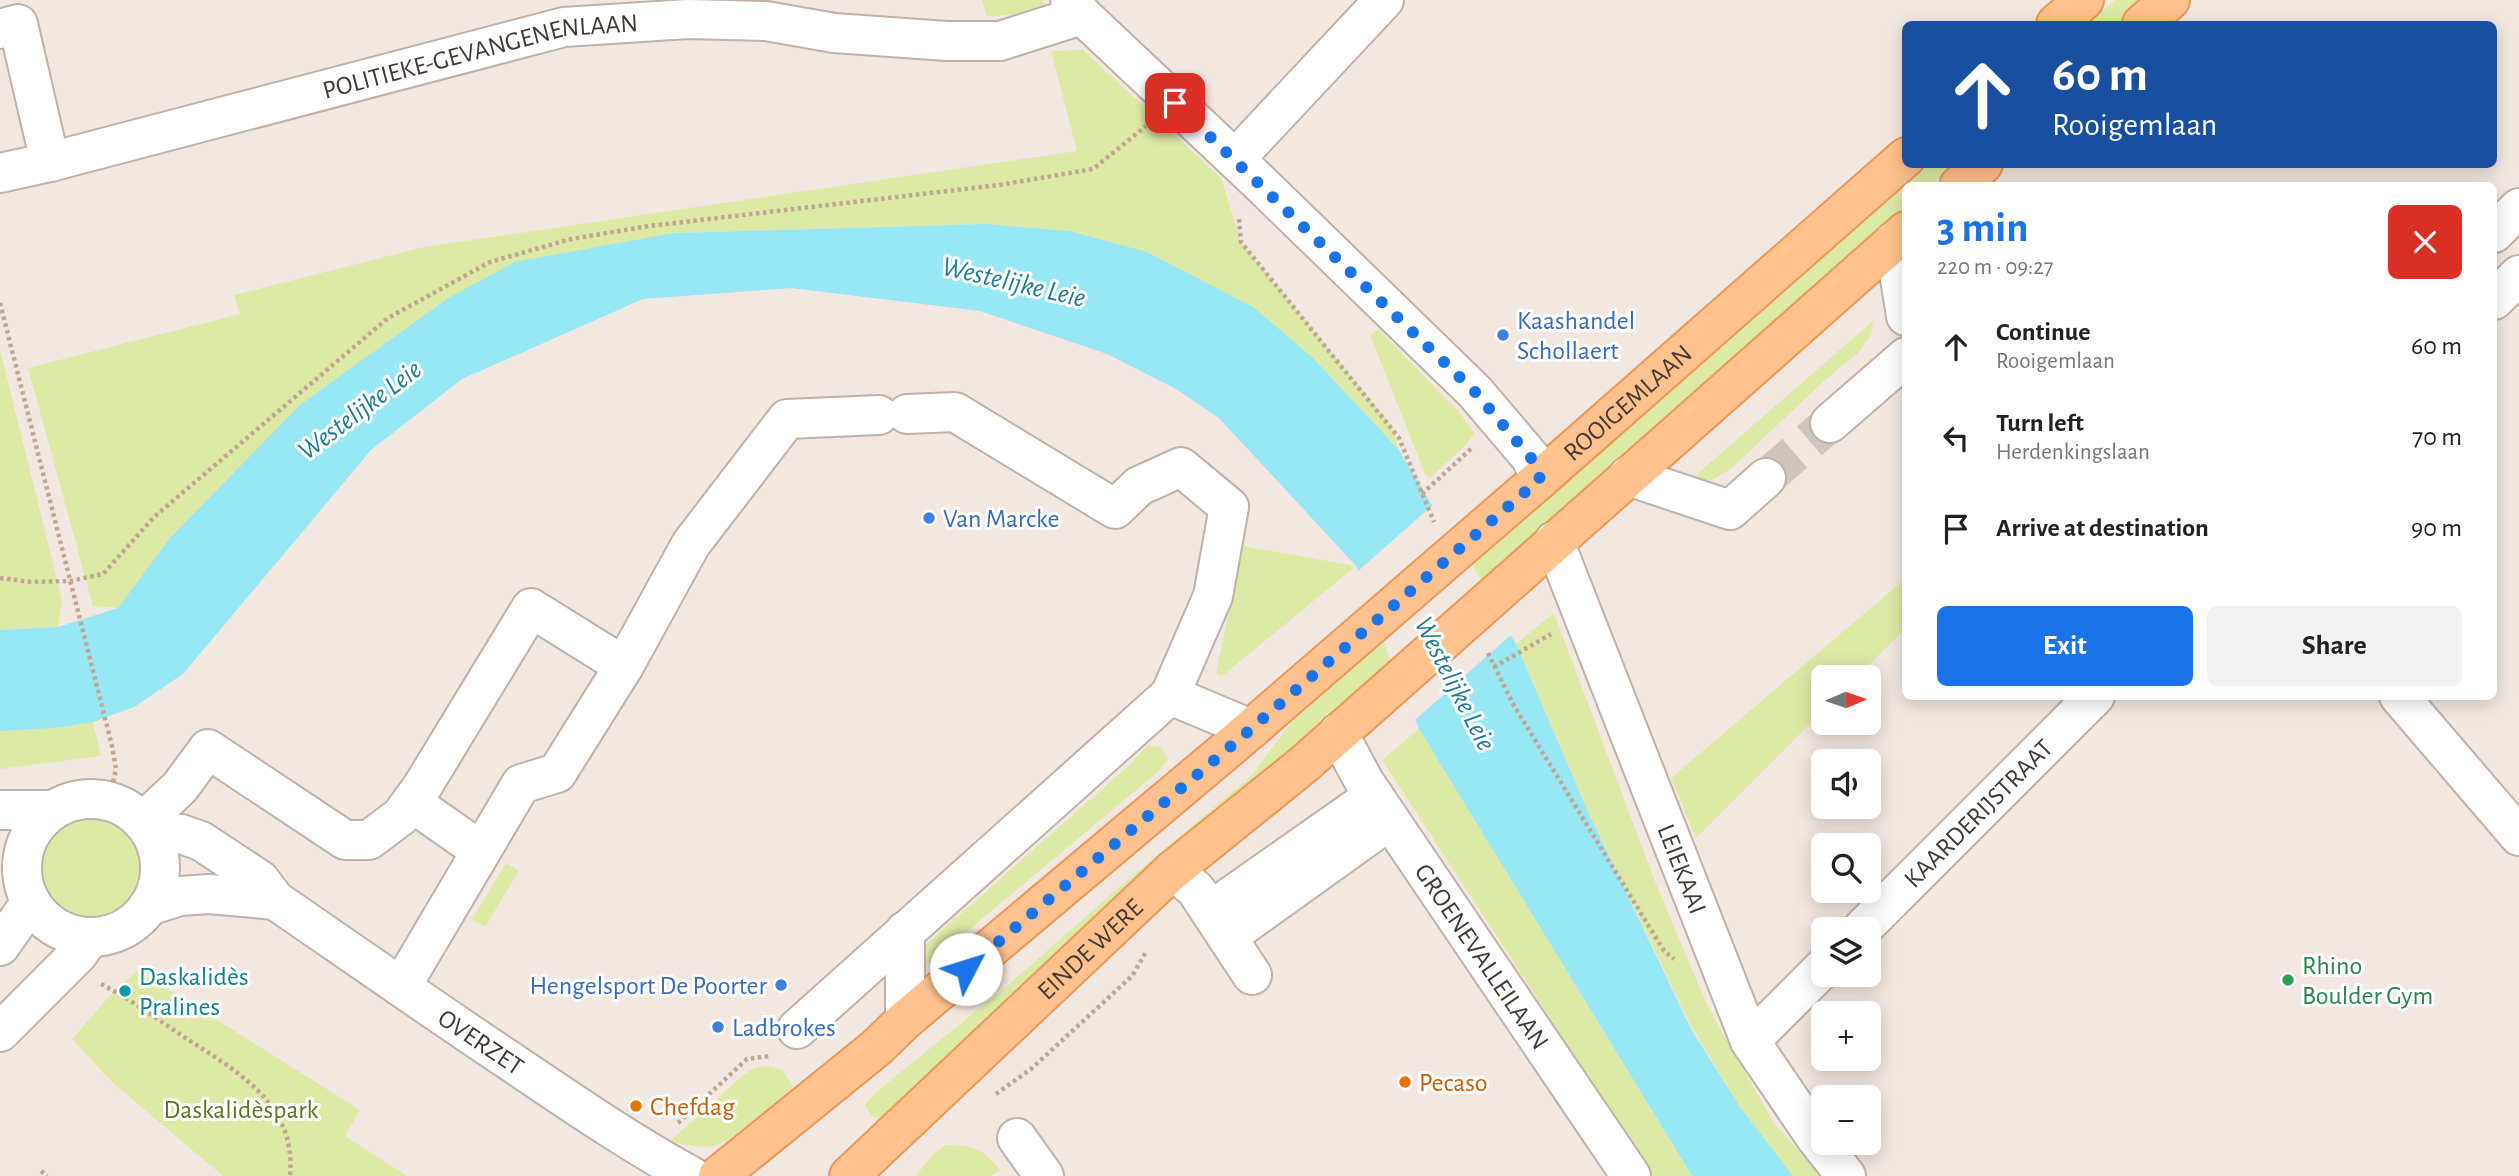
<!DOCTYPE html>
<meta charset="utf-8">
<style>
:root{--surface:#fff;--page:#f2f2f2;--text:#222;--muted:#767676;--accent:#1a73e8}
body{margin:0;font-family:"Alegreya Sans",sans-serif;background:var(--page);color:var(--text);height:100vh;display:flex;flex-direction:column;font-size:26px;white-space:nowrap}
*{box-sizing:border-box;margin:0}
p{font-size:23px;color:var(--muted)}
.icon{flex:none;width:38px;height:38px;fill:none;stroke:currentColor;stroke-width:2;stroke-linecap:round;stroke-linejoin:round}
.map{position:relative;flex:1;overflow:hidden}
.sheet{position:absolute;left:1902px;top:182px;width:595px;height:518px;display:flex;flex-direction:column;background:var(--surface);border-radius:10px;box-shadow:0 4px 18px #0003}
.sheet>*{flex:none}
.banner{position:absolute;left:1902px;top:21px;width:595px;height:147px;border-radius:10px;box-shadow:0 4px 18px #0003;background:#1a4fa0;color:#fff;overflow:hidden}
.needle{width:46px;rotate:88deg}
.tools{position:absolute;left:1811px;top:665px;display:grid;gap:14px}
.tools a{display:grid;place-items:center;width:70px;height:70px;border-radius:10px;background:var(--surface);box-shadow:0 4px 18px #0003;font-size:35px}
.pin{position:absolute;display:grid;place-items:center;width:60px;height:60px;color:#fff;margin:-30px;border-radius:14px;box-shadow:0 4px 10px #0006}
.me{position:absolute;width:77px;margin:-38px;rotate:50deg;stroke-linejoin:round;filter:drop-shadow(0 0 5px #0008)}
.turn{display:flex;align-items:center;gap:24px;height:147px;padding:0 35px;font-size:32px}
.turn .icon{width:91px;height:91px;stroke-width:2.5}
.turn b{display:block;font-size:49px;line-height:60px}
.round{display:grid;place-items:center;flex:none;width:74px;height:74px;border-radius:10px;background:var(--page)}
.summary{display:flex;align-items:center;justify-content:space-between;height:119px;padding:0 35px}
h1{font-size:42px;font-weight:600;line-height:52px;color:var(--accent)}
.action{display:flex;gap:14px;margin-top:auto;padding:14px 35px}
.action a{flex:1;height:80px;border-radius:10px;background:var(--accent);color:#fff;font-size:28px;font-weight:600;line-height:80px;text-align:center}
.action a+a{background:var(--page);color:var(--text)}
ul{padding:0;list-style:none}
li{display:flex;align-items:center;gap:21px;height:91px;padding:0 35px}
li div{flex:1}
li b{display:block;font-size:26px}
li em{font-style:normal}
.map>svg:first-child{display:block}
</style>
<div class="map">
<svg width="2519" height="1176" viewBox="0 0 2519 1176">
<rect width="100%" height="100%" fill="#f2e8e1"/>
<path fill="#ddeaa6" d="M982 0H1042L1049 10 987 17Z
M2115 0H2145L2117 24H2087Z
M1083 50 1221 178 1241 242 1393 427 1399 450 1314 359 1069 231 986 224 673 233 448 298 301 404 167 543 118 608 93 606 28 368 240 314 234 295 424 247 1077 151 1051 51Z
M1926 165H1955L1931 185 1906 186V208L1262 778 1121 892 880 1120 870 1115 865 1105 875 1093 1007 986 1117 889 1250 777 1292 722Z
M1873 321 1871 335 1858 353 1826 379 1732 468 1712 480 1689 481Z
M1378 329 1458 411 1475 433 1465 446 1430 478 1425 474 1370 335Z
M0 350 62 600 58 627 0 630Z
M1243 546 1356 566 1221 677 1216 673Z
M1906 578V628L1857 677H1824L1823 711 1696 838 1671 778Z
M1554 613 1656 884 1709 1009 1774 1123 1820 1176H1793L1740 1107 1691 1026 1589 814 1516 644Z
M93 722 101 756 0 769V731L55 728Z
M1419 729 1677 1152 1692 1176H1653L1382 760Z
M1148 745 1161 747 1168 759 1158 772 916 974 922 948 1127 767Z
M38 868a51 51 0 1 1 102 0a51 51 0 1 1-102 0Z
M506 863 519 871 485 927 472 919Z
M138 970 360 1110 345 1136 407 1176H223L114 1084 72 1039 114 991Z
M767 1066 782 1069 793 1087C777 1100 732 1142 714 1146 700 1148 683 1145 670 1141L741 1077 754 1068Z
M946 1145C973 1145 983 1148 1000 1170L991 1176H916L932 1155Z"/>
<path fill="#97e7f5" d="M986 224 1069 231 1147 252 1253 307 1314 359 1399 450 1516 644 1589 814 1691 1029 1740 1107 1793 1176H1692L1419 729 1356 566 1219 418 1176 389 1107 354 980 311 791 288 643 299 462 379 371 450 183 674 134 707 93 722 55 728 0 731V630L58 627 118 608 170 538 301 404 448 298 515 262 673 233Z"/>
<path fill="#f2e8e1" d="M1435 503 1513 633 1414 721 1357 572Z"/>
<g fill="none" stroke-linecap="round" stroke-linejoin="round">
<path stroke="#cfc5be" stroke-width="38" stroke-dasharray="38 19" stroke-linecap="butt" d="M1766 478 1830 423"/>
<g stroke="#c0b1a6" stroke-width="42">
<g id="minor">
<path d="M1070 0 1082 15 1260 183 1475 392 1531 458 1540 479"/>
<path d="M0 29 18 24 50 162"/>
<path d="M1235 159 1384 0"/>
<path id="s1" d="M0 173 50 162 564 27 688 19 766 21 834 33 947 41H1000L1082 15"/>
<path d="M2494 233 2519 208"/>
<path d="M1894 241 1906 316"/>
<path d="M2494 300 2519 275"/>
<path d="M1830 423 1906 357"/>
<path d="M1628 476 1730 510 1766 478"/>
<path id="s2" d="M1554 541 1750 1041 1816 1138 1846 1176"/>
<path d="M1170 695 1251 729"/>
<path d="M2399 696 2519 836"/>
<path id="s3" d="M1338 733 1365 783 1631 1176"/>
<circle cx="91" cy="868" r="69"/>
<path d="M411 802 481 851"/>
<path d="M0 810H53"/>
<path d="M144 821 180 787 208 749 345 840H369L401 816 422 787 531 608 624 666"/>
<path id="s4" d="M151 832 181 834 201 841 260 880 275 900C352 953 429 1007 507 1059 568 1100 627 1141 691 1176"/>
<path d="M1173 870 1196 890 1252 975"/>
<path d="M148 906 180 896 209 894 275 900"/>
<path d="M1210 911 1374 796"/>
<path id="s5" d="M1862 929 2095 696"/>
<path d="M1227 937 1390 820"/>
<path d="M0 946 31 902"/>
<path d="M401 987 521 784 557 773 624 666 691 544 787 419 879 415"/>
<path d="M905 1020V931"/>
<path d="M797 1029 1170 695 1213 596 1229 507 1181 467 1139 486 1115 509 955 412 907 414"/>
<path d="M0 1032 78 954 90 937"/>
<path d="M1750 1041 1824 967"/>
<path d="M1017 1138 1044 1176"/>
</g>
</g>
<g stroke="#eb9756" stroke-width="42">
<g id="major">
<path d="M2056 24 2084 0"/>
<path d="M2142 24 2170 0"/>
<path d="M1959 186 1983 164"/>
<path id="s6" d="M718 1176 876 1048 905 1020 1230 747 1540 479 1906 157"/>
<path id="s7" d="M849 1176 1173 870 1303 765 1906 231"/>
</g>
</g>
<path stroke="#c1a593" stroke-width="4.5" stroke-dasharray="3.5 3.5" stroke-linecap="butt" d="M1239 219 1241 242 1399 438 1434 522
M0 303 112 746 116 769 109 800
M1422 494 1473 447
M0 578 31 582 70 581 103 574 154 517 388 318 490 262 571 239 649 226 999 185 1093 169 1146 126
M1488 653 1513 704 1664 951 1674 959
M1494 667 1551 634
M101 984C128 998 153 1016 178 1033 232 1069 297 1100 290 1176
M996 1094 1031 1069 1132 976 1146 952
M678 1123 747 1059 770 1056
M41 1171 47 1176"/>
<use href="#minor" stroke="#fff" stroke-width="38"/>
<use href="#major" stroke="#ffc18d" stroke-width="38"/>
</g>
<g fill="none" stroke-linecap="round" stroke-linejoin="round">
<path stroke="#1a73e8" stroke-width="12" stroke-dasharray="0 21.6" d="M966 969 1230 747 1540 479 1531 458 1475 392 1175 103"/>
</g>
<g fill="#3f7fe0" stroke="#fff" stroke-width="2.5">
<circle cx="1503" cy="335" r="7"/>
<circle cx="929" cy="518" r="7"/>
<circle cx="781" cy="985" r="7"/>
<circle cx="718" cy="1027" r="7"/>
</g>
<circle fill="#2e9e5b" stroke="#fff" stroke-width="2.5" cx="2288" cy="980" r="7"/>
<circle fill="#0f9aa8" stroke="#fff" stroke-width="2.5" cx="125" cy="991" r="7"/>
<g fill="#e8710a" stroke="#fff" stroke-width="2.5">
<circle cx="1405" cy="1082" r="7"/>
<circle cx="636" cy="1106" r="7"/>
</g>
<g text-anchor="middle" stroke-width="6" stroke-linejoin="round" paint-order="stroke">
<g font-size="26" fill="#433832" stroke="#fff">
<text dy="9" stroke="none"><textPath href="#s1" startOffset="495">POLITIEKE-GEVANGENENLAAN</textPath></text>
<text dy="9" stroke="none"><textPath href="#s6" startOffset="1194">ROOIGEMLAAN</textPath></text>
<text dy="9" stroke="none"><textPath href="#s5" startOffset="164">KAARDERIJSTRAAT</textPath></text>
<text dy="9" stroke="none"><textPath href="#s2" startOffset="352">LEIEKAAI</textPath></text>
<text dy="9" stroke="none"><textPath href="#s7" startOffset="331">EINDE WERE</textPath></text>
<text dy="9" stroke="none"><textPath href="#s3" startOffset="266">GROENEVALLEILAAN</textPath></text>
<text dy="9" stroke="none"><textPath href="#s4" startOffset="397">OVERZET</textPath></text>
</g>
<g font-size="26" fill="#366cbe" stroke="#fff" text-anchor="start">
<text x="1517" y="329">Kaashandel<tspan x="1517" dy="30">Schollaert</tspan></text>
<text x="943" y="527">Van Marcke</text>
<text x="767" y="994" text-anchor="end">Hengelsport De Poorter</text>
<text x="732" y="1036">Ladbrokes</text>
</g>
<g font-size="26" fill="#27864d" stroke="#fff" text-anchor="start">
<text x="2302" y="974">Rhino<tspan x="2302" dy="30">Boulder Gym</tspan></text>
</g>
<g font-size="26" fill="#0d838f" stroke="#fff" text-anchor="start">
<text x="139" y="985">Daskalidès<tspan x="139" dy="30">Pralines</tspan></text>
</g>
<g font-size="26" fill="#c56008" stroke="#fff" text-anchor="start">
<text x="1419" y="1091">Pecaso</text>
<text x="650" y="1115">Chefdag</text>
</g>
<g font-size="26" fill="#597822" stroke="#fff">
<text x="241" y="1118">Daskalidèspark</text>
</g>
<g font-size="28" font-style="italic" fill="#207b8c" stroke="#fff">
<text transform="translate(1014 281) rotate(13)" y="10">Westelijke Leie</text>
<text transform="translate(359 409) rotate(-37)" y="10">Westelijke Leie</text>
<text transform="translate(1456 683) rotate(63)" y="10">Westelijke Leie</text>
</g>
</g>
</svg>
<div class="tools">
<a><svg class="needle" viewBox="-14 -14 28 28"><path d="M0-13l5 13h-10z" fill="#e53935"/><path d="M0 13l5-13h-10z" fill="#767676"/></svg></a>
<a><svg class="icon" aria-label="sound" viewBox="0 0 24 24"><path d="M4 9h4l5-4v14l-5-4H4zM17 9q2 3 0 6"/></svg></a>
<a><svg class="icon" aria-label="search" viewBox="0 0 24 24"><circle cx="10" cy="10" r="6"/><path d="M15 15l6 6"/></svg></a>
<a><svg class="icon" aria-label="layers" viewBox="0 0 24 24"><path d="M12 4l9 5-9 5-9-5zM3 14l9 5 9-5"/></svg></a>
<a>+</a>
<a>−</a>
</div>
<div class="pin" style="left:1175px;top:103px;background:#d93025"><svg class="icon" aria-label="arrive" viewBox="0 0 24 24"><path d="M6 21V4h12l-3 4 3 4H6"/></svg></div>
<svg class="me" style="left:966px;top:969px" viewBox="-20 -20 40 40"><circle r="19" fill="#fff"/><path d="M0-13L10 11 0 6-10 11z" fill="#1a73e8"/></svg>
<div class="banner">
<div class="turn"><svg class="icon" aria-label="ahead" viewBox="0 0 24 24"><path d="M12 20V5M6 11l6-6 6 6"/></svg><div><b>60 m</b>Rooigemlaan</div></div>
</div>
<section class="sheet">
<div class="summary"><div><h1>3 min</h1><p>220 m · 09:27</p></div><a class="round" style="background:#d93025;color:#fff"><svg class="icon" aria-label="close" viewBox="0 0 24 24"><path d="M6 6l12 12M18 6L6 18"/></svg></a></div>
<ul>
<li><svg class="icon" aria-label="ahead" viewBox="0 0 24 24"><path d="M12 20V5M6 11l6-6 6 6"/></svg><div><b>Continue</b><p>Rooigemlaan</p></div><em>60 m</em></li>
<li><svg class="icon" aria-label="left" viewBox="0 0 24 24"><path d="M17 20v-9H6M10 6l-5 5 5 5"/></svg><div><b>Turn left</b><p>Herdenkingslaan</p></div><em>70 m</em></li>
<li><svg class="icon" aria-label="arrive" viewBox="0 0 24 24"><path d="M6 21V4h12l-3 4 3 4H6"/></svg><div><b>Arrive at destination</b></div><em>90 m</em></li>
</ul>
<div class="action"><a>Exit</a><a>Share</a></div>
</section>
</div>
